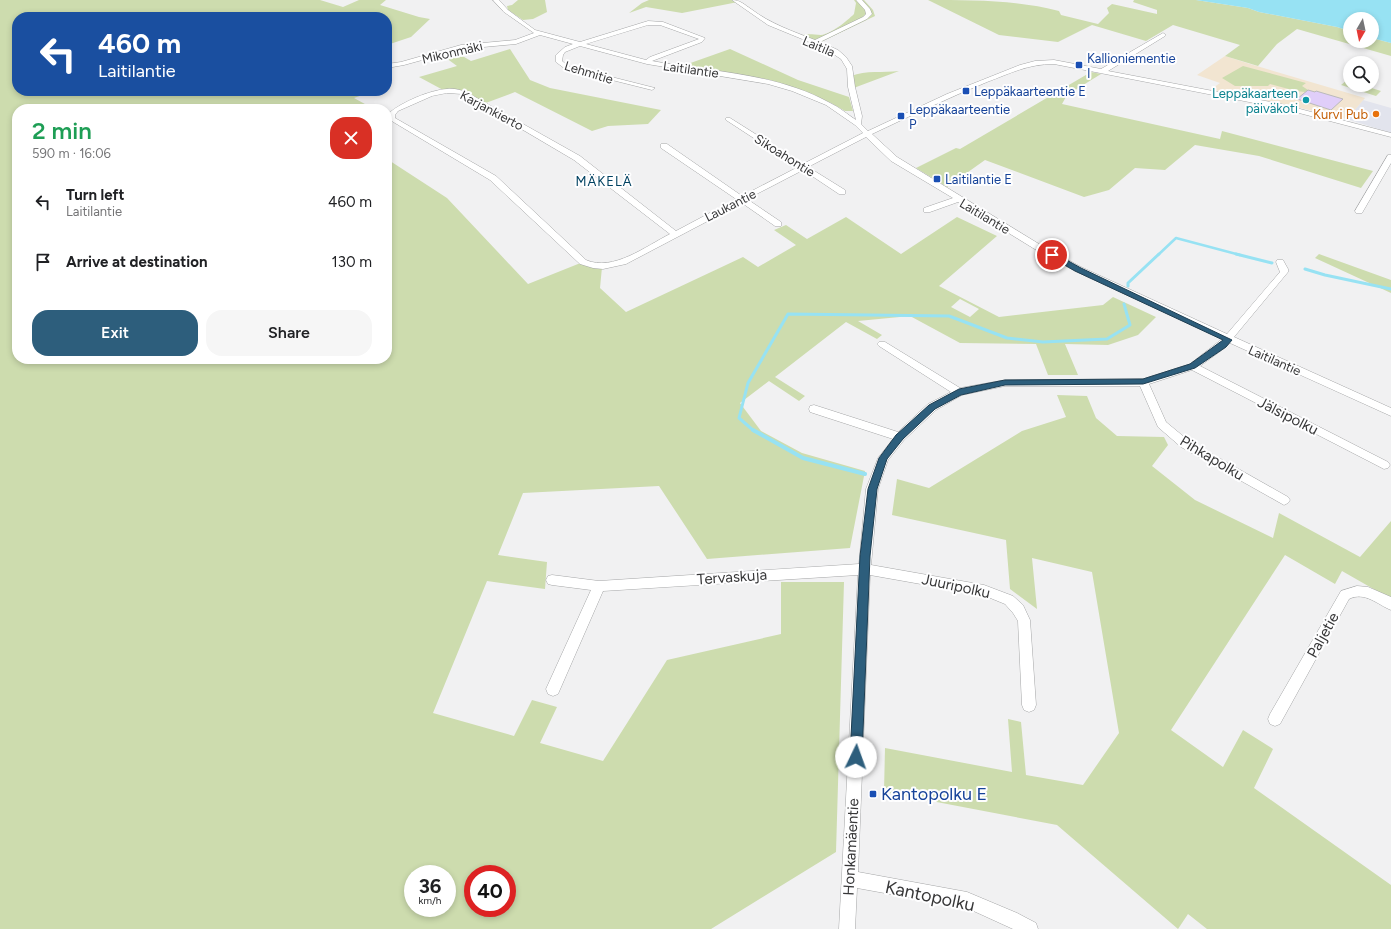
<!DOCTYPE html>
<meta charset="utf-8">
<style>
:root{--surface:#fff;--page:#f6f6f6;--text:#202124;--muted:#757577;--accent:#2d5e7c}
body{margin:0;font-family:Figtree,sans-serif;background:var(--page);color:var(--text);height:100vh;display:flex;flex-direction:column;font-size:15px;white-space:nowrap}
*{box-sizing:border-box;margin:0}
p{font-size:13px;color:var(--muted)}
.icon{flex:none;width:22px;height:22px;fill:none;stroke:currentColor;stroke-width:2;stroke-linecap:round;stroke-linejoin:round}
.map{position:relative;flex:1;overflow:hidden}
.drawer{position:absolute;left:12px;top:104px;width:380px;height:260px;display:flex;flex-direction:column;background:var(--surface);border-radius:16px;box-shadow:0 2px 6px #0003}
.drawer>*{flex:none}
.banner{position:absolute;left:12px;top:12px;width:380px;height:84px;border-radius:16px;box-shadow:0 2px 6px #0003;background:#1a4fa0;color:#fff;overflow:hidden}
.needle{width:26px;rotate:189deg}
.fabs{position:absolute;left:1343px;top:12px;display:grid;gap:8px}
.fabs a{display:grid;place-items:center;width:36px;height:36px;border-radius:50%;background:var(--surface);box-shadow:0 2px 6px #0003;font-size:20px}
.speed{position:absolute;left:404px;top:865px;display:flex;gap:8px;font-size:20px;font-weight:700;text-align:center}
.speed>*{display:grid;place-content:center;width:52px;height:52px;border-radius:50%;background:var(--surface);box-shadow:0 2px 6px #0003;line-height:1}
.speed small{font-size:10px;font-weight:400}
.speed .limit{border:6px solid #d22;background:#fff;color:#111}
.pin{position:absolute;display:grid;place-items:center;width:34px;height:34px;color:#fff;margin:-17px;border:2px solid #fff;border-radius:50%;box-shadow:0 1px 4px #0007}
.me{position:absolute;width:44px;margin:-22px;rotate:3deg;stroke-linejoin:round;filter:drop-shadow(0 0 3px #0008)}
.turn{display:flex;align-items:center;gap:14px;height:84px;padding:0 20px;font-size:18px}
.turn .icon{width:52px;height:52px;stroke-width:2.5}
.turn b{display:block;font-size:28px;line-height:34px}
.round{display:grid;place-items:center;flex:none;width:42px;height:42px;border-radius:16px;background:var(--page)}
.headline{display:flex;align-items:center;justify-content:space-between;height:68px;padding:0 20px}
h1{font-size:24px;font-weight:600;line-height:30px;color:#1e9e55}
.action{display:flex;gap:8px;margin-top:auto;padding:8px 20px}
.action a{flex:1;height:46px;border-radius:16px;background:var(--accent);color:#fff;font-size:16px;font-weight:600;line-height:46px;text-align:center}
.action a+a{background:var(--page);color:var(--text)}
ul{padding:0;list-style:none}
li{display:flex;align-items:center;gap:12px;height:60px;padding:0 20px}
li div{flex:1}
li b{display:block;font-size:15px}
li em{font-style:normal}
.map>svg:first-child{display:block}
</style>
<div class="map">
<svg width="1391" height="929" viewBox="0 0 1391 929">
<rect width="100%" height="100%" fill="#f1f1f2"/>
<path fill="#e2e4ed" d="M1363 100 1391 108V133L1347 119Z"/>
<path fill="#f2e5d1" d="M1225 56 1250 64 1365 98 1347 119 1275 102 1210 90 1220 83 1197 75Z"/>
<path fill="#cddcae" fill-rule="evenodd" d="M0 0H320L343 7 359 0H386L380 5 419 17 430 19 411 37 387 45V17H17V91H374L354 98 374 109H17V359H387V159L447 198 528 284 583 262 602 267 600 288 626 312 743 257 758 267 796 245 774 230 786 225 807 239 846 217 901 254 957 217 997 236 939 286 999 317 1103 305 1113 297 1156 317 1138 335 1108 345 1065 344 1078 375H1048L1036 344 960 343 910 316 858 321 882 335 877 339 846 322 775 377 805 396 799 401 769 381 740 403 761 431 802 453 865 471 850 548 707 559 659 486 523 493 498 555 547 562 545 589 487 581 433 713 514 736 532 700 557 707 540 743 603 761 667 660 781 634V582H844L836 852 711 929H0ZM960 299 979 309 970 317 951 307ZM413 874H447V908H413ZM473 874H507V908H473Z
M518 0H545L547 12 533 19 523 20 508 10 507 6 512 5Z
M649 0H735L738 2 682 13 646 7 629 13 642 3Z
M854 0H864L873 10 875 16 823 41 822 44 801 36C808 33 813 35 821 35 831 34 847 21 854 14L856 3Z
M928 0C971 0 1017 0 1059 11L1061 15 1098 24 1109 13 1107 8 1112 4 1157 14V10L1133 2 1134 0H1196L1248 8 1259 12 1337 27 1350 31V41H1372V38L1391 43V56L1297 29 1277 44 1258 66 1225 56 1240 45 1173 25 1146 41 1092 25 1058 42 999 35Z
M510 49 530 80 550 88 661 110 648 124 608 126 592 131 515 92 483 104 464 93 445 91 419 77 457 66 442 55 454 51 471 61Z
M730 49 798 80 849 97 853 111H845L831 103 770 80 682 66Z
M1243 66 1306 83 1302 86 1308 90 1305 92 1296 91 1270 84 1268 86H1235L1222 78Z
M899 71 851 89V76C866 70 883 73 899 71Z
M1091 72 1101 74 1067 95 1062 104 1220 139 1222 131 1373 171 1361 188 1259 156 1195 145 1165 170 1135 168 1109 190 1084 197 985 160 947 187 916 168 956 148 960 149Z
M1347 80 1350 81V85H1362L1381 91 1376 96 1341 85Z
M1319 254 1391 280V293L1315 258Z
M1057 395 1087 396 1096 418 1117 436 1164 437 1168 445 1152 466 1195 500 1273 538 1279 513 1360 557 1391 521V599L1342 571 1335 584 1285 555 1171 730 1223 767 1243 730 1273 749 1254 788 1391 885V929H1207L1188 914 1178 929 1057 825 884 792 885 748 1012 772 1008 719 1021 722 1026 775 1083 785 1119 733 1092 572 1032 558 1037 609 1010 589 1006 540 892 515 897 479 929 488 1022 431 1066 417Z"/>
<path fill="#97e2f3" d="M1196 0H1391V43L1372 38V19H1350V31L1337 27 1259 12 1248 8Z"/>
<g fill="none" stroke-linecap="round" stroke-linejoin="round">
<path stroke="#97e2f3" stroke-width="2.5" d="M1158 255 1176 238 1240 255"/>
<path stroke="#97e2f3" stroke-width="3" d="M1236 254 1272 263
M1305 269 1325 275 1391 289
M1128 286V283L1159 254
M754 431 739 418 748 383 788 314 949 316 1007 338 1043 342 1107 339 1130 325 1124 304"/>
<path stroke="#97e2f3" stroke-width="4" d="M753 430 803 458 865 474"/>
</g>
<path fill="#e0cef9" stroke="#bababb" d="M1308 90 1315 92 1316 91 1343 99 1331 110 1297 99Z"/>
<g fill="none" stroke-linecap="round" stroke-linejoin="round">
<g stroke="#a5a6a7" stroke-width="1">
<path id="minor" d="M493 0H499L508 10 535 30 580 42 648 21 663 22 705 38 702 42 652 61C712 72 776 73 830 103 839 107 847 114 856 120L848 87 847 69 841 59 824 48 768 25 732 0C740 0 745 5 751 9 771 24 792 31 815 40L863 17 866 14 865 10 856 0H862L870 9 872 14 867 19 820 42 838 50 846 57 852 66 855 87 862 116 861 124 868 131 947 94 1020 65 1035 61 1054 60 1101 69 1163 33 1166 35 1165 36 1108 71 1281 104 1391 133V137L1280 108 1054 64C1028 64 1011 73 987 82 948 98 910 116 872 134L897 157 1039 244 1081 267 1227 334 1280 272 1276 262 1277 260H1283L1288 269V272L1234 337 1391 408V416L1230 343 1226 347 1200 366 1388 462 1390 465 1388 468 1384 469 1192 370 1149 384 1166 422 1189 441 1288 497 1290 500 1288 503 1284 505 1181 447 1158 427 1140 386H1005L962 395 936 410 904 440 888 460 878 489 871 565 984 585 1013 596 1023 605 1030 620 1036 705 1034 710 1029 712 1024 710 1022 705 1018 621 1013 613 1005 604 983 595 870 575 858 872 967 892 1017 913 1036 923 1038 929H1013L967 908 857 888 855 929H839L858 575 603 591 558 694 553 696 548 694 546 689 591 590 552 585 548 584 546 580 548 576 552 575 599 581 859 564 866 489 878 458 893 439 810 412 809 409 810 406 814 405 898 432 928 404 951 392 879 346 877 344 879 342H885L960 388 1005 380 1143 379 1190 364 1222 339 1075 271 1033 248 958 202 930 212H924V208L953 198 891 161 866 137 808 167 845 190V194H839L803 170 747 199 781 222V226H775L742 203 626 264 603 269 593 268 580 264 490 180 390 120 389 113C402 102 430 90 447 89 454 88 460 90 466 92L580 156 676 231 736 199 661 148V144H667L742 196 798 167 726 120V118H730L803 164 863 133 855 125 826 105 792 91 768 84 647 64 580 46 565 52 563 55 562 61 568 66 655 88 652 90 564 68 556 62V55L565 47 573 44 540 35 516 44 462 49 404 65 387 68V64L401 62 461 45 515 40 534 33 504 12ZM648 25H660L699 39 650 57 646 60 586 44ZM447 93 462 94 574 160 670 234C646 246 613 272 586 260L496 176 395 118V115L398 111 432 96Z
M1388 155H1391V163L1362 213H1356L1355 211Z
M1357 586 1368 587 1391 597V610C1378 605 1365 591 1349 599L1280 724 1275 726 1270 724 1268 719 1270 714 1341 591Z"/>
</g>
<use href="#minor" fill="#fff" fill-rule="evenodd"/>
</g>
<path fill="#2d5e7c" stroke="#1d3d51" d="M1049 253H1054L1081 268 1232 340 1226 347 1195 368 1143 384 1005 385 961 395 935 409 903 439 887 459 877 489 870 556 862 757 860 762 856 763 851 762 850 757 860 556 868 489 879 458 896 435 929 405 959 389 1005 380 1143 379 1190 364 1223 340 1075 271 1049 256Z"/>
<g fill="#1a4fb4" stroke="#fefeff" stroke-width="1.5">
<rect x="1075" y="61" width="8" height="8" rx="2"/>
<rect x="962" y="87" width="8" height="8" rx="2"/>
<rect x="897" y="112" width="8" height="8" rx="2"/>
<rect x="933" y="175" width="8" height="8" rx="2"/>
<rect x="869" y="790" width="8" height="8" rx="2"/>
</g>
<circle fill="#0f9aa8" stroke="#fefeff" stroke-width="1.5" cx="1306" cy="100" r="4"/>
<circle fill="#e8710a" stroke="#fefeff" stroke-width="1.5" cx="1376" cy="114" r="4"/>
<g text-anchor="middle" stroke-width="4" stroke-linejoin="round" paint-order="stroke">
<g font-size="13" fill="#373738" stroke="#fefeff">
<text transform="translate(819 46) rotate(23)" y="5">Laitila</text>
<text transform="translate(452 52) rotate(-13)" y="5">Mikonmäki</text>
<text transform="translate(691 69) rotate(8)" y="5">Laitilantie</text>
<text transform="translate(589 72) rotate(17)" y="5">Lehmitie</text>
<text transform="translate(492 110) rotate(28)" y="5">Karjankierto</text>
<text transform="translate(785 155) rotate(32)" y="5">Sikoahontie</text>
<text transform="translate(730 205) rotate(-27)" y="5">Laukantie</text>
<text transform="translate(985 216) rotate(31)" y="5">Laitilantie</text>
<text transform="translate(1275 360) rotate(24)" y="5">Laitilantie</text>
</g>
<g font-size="13" fill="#164399" stroke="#fefeff" text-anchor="start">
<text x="1087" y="63">Kallioniementie<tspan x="1087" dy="15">I</tspan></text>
<text x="974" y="96">Leppäkaarteentie E</text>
<text x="909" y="114">Leppäkaarteentie<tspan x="909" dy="15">P</tspan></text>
<text x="945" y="184">Laitilantie E</text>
</g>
<g font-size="13" fill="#0d838f" stroke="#fefeff" text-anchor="end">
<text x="1298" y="98">Leppäkaarteen<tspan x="1298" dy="15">päiväkoti</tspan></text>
</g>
<g font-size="13" fill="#c56008" stroke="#fefeff" text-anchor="end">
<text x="1368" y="119">Kurvi Pub</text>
</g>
<g font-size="13" letter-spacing="1" fill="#004161" stroke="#fefeff">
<text x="604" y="186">MÄKELÄ</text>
</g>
<g font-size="15" fill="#373738" stroke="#fefeff">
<text transform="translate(1288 416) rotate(27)" y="5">Jälsipolku</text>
<text transform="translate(1212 458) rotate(31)" y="5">Pihkapolku</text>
<text transform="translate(732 577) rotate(-4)" y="5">Tervaskuja</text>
<text transform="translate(956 586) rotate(12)" y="5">Juuripolku</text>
<text transform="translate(1323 635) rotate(-61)" y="5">Paljetie</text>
<text transform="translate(851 847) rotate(-87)" y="5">Honkamäentie</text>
</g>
<g font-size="18" fill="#164399" stroke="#fefeff" text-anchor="start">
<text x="881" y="800">Kantopolku E</text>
</g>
<g font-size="18" fill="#373738" stroke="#fefeff">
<text transform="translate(930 896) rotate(12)" y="6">Kantopolku</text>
</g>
</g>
</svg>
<div class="fabs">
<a><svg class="needle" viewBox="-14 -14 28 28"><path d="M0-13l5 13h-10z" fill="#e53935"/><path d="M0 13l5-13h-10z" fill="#757577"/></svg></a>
<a><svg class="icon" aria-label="search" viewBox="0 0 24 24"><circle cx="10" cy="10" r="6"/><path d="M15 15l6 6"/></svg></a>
</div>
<div class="speed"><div>36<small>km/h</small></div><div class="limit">40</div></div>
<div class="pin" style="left:1052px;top:255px;background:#d93025"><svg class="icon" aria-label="arrive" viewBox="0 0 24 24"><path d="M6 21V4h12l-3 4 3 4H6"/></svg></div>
<svg class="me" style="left:856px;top:757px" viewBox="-20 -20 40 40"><circle r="19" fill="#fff"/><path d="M0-13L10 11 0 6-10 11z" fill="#2d5e7c"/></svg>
<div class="banner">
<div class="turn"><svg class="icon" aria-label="left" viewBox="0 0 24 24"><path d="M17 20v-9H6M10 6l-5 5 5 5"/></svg><div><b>460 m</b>Laitilantie</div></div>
</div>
<section class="drawer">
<div class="headline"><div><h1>2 min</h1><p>590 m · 16:06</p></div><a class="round" style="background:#d93025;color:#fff"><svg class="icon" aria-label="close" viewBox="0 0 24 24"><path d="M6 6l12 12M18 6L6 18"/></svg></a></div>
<ul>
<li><svg class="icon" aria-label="left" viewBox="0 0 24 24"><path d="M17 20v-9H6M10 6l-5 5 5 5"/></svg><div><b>Turn left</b><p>Laitilantie</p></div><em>460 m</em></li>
<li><svg class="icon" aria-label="arrive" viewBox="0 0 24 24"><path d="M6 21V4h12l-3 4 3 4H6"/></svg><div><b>Arrive at destination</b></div><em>130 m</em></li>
</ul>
<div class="action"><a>Exit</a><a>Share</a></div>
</section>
</div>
